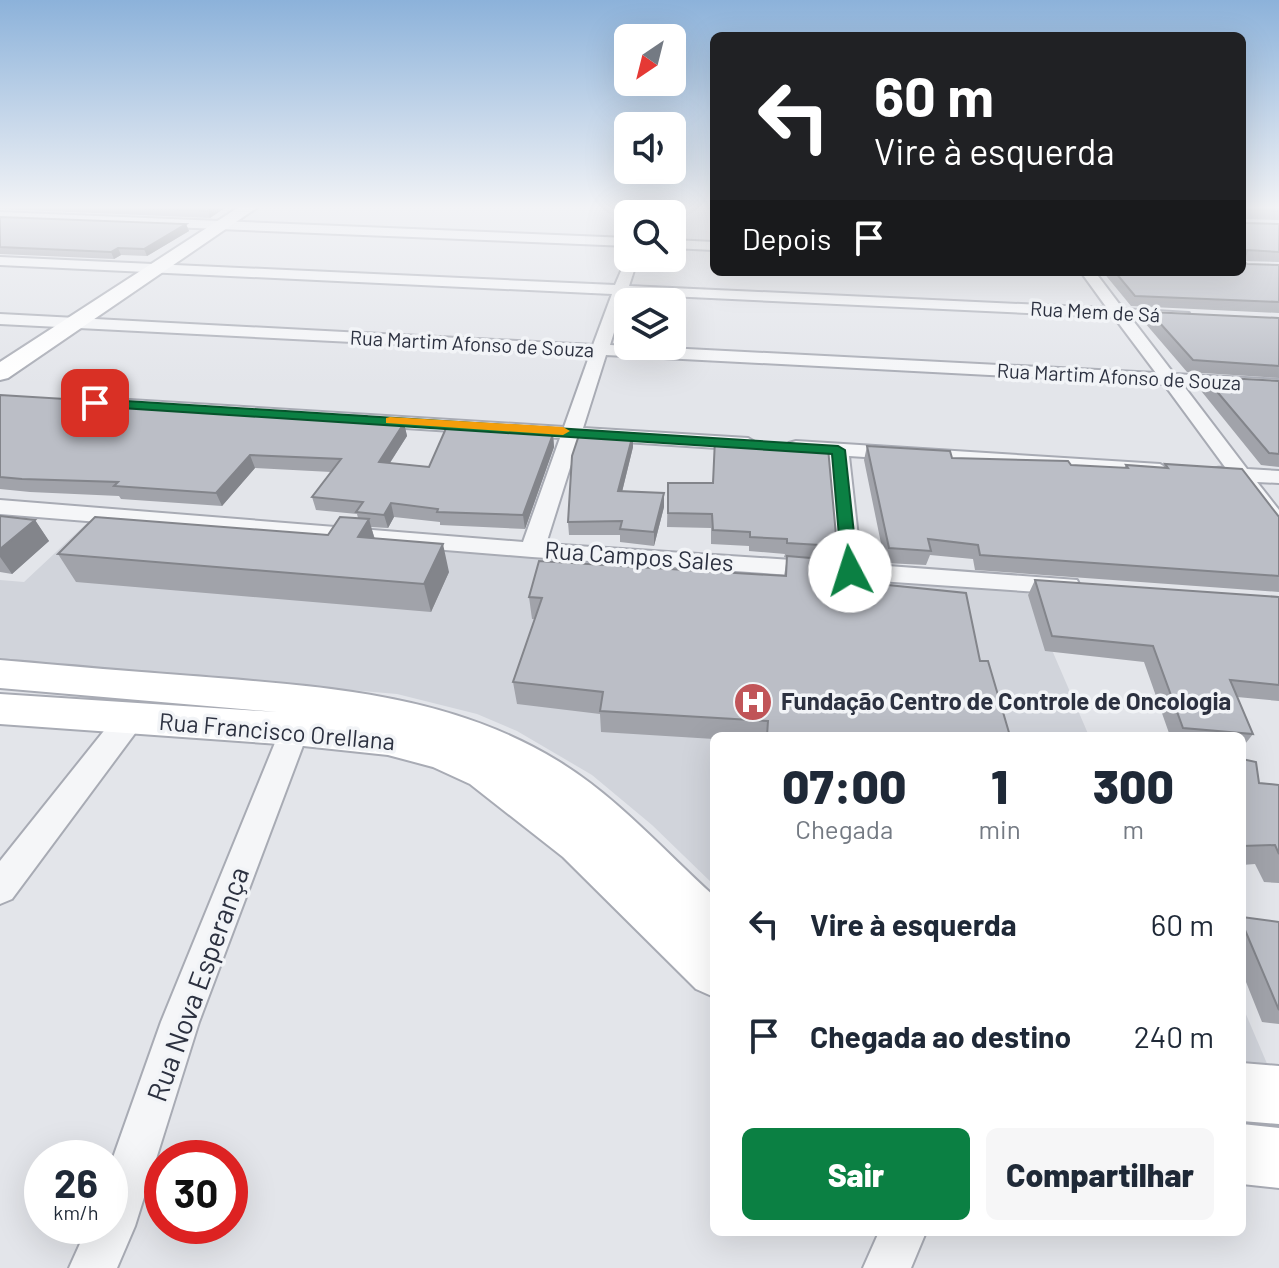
<!DOCTYPE html>
<html lang="pt">
<meta charset="utf-8">
<style>
:root{--surface:#fff;--page:#f6f6f7;--text:#1f2937;--muted:#747a83;--accent:#0b8043}
body{margin:0;font-family:Barlow,sans-serif;background:var(--page);color:var(--text);height:100vh;display:flex;flex-direction:column;font-size:30px;white-space:nowrap}
*{box-sizing:border-box;margin:0}
p{font-size:26px;color:var(--muted)}
.icon{flex:none;width:44px;height:44px;fill:none;stroke:currentColor;stroke-width:2;stroke-linecap:round;stroke-linejoin:round}
.map{position:relative;flex:1;overflow:hidden}
.side{position:absolute;left:710px;top:732px;width:536px;height:504px;display:flex;flex-direction:column;background:var(--surface);border-radius:12px;box-shadow:0 8px 32px #0002}
.side>*{flex:none}
.banner{position:absolute;left:710px;top:32px;width:536px;height:244px;border-radius:12px;box-shadow:0 8px 32px #0002;background:#202124;color:#fff;overflow:hidden}
.needle{width:52px;rotate:215deg}
.controls{position:absolute;left:614px;top:24px;display:grid;gap:16px}
.controls a{display:grid;place-items:center;width:72px;height:72px;border-radius:12px;background:var(--surface);box-shadow:0 8px 32px #0002;font-size:40px}
.speed{position:absolute;left:24px;top:1140px;display:flex;gap:16px;font-size:40px;font-weight:700;text-align:center}
.speed>*{display:grid;place-content:center;width:104px;height:104px;border-radius:50%;background:var(--surface);box-shadow:0 8px 32px #0002;line-height:1}
.speed small{font-size:20px;font-weight:400}
.speed .limit{border:12px solid #d22;background:#fff;color:#111}
.pin{position:absolute;display:grid;place-items:center;width:68px;height:68px;color:#fff;margin:-34px;border-radius:16px;box-shadow:0 4px 12px #0006}
.me{position:absolute;width:88px;margin:-44px;rotate:355deg;stroke-linejoin:round;filter:drop-shadow(0 0 6px #0008)}
.turn{display:flex;align-items:center;gap:28px;height:168px;padding:0 32px;font-size:36px}
.turn .icon{width:104px;height:104px;stroke-width:2.5}
.turn b{display:block;font-size:56px;line-height:68px}
.then{display:flex;align-items:center;height:76px;padding:0 32px;background:#0003;gap:16px;font-size:30px}
.eta{display:flex;justify-content:space-evenly;align-items:center;height:136px;text-align:center}
.eta b{font-size:48px;font-weight:800;line-height:56px}
.button{display:flex;gap:16px;margin-top:auto;padding:16px 32px}
.button a{flex:1;height:92px;border-radius:12px;background:var(--accent);color:#fff;font-size:32px;font-weight:800;line-height:92px;text-align:center}
.button a+a{background:var(--page);color:var(--text)}
ul{padding:0;list-style:none}
li{display:flex;align-items:center;gap:24px;height:112px;padding:0 32px}
li div{flex:1}
li b{display:block;font-size:30px}
li em{font-style:normal}
.map>svg:first-child{display:block}
</style>
<div class="map">
<svg width="1279" height="1268" viewBox="0 0 1279 1268">
<rect width="100%" height="100%" fill="#e3e5ea"/>
<path fill="#d1d4db" d="M87 523 1027 592 1089 736H714V885L652 825 592 775 517 731 477 714 397 694 0 660V580L24 582Z
M1242 1005 1274 1080 1242 1078Z"/>
<g fill="none" stroke-linecap="round" stroke-linejoin="round">
<g stroke="#a8abb4" stroke-width="4">
<path id="street" d="M642 207H654L652 214H640Z
M0 212 628 238V246L0 220Z
M672 240 714 242V250L672 248Z
M628 255V258H638L629 286 1107 308 1081 272H1095L1123 309 1189 313V319L1184 321 1131 318 1174 374 1279 380V390L1183 385 1247 469 1279 471V483L1257 482 1279 510V532L1271 530 1235 480 1208 477 1205 473 1208 469 1225 467 1164 384 606 355 583 428 748 438 758 444 748 450 579 439 546 544 837 563 828 455 789 451 786 447 789 443 796 441 1160 464 1170 470 1160 476 849 456 861 564 1077 580 1080 586 1077 592 1068 594 532 557 0 514V500L523 542 560 438 81 407 72 402 81 397 564 427 590 354 0 324V314L593 345 612 294 0 265V257L615 285ZM626 294 1114 317 1156 373 610 345Z
M302 700 312 703 316 711 199 1022 135 1226 117 1268H69L88 1226H110V1166L161 1022 288 711 292 703Z
M129 709 139 712 143 720 139 728 12 899 0 904V861L119 712Z
M879 1232H926L911 1268H863Z"/>
</g>
<g stroke="#a8abb4" stroke-width="4">
<path id="secondary" d="M239 207H258L8 378 0 380V362Z
M0 660C69 666 137 672 206 677 328 687 451 695 558 761 617 797 663 850 714 896V997L696 989 563 857 470 784 433 767 388 755 294 745 0 724V694L277 712 0 688Z
M1242 1063 1279 1066V1124L1242 1121Z
M1242 1124 1279 1128V1188L1242 1184Z"/>
</g>
<use href="#street" fill="#f5f6f8" fill-rule="evenodd"/>
<use href="#secondary" fill="#fff" fill-rule="evenodd"/>
</g>
<path fill="#a1a3aa" d="M0 207H226L210 218 0 209Z
M1242 207H1279V220L1244 219V223L1279 224V262L1244 261 1247 264 1279 265V313L1131 306 1103 272H1242Z
M0 217 186 224 189 231 147 256 121 255 114 259 0 254Z
M1150 312 1279 318V378L1187 372 1145 323Z
M1207 377 1279 381V467L1261 465 1202 392 1201 389Z
M0 395 118 407 404 423 407 436 390 463 429 467 553 434 554 447 525 529 440 525V522L394 517 388 528 371 527 375 539 449 572 431 612 76 582 58 554 328 535 358 518 357 514 316 510 312 497 331 472 255 468 222 506 121 499 119 496 30 492 0 489Z
M633 434V447L622 492 664 507 654 546 620 542V535H569L568 522Z
M867 446 952 458 1124 468 1126 465 1163 468 1165 464 1279 517V592L975 570 973 559 930 555 926 565 885 563 864 460Z
M668 483 837 546 834 560 849 581 980 661 1010 736H714V739L601 732 600 714 517 704 513 682 535 619H532L529 597 784 576 787 558 784 557 785 554 749 551V546L711 544V528L667 527Z
M0 516 35 520 49 541 12 574 0 572Z
M1035 580 1279 597V701L1237 697 1253 734 1242 748V736H1170L1144 662 1045 651 1028 595Z
M1242 759 1259 783 1279 785V883L1264 882 1255 864 1242 865Z
M1242 917 1279 922V1024L1262 1022 1242 972Z"/>
<path fill="#83858b" d="M214 207H226L210 218 208 211Z
M186 224 189 231 147 256 144 249Z
M118 248 121 255 114 259 111 252Z
M404 423 407 436 382 475 379 462Z
M553 434 554 447 525 529 523 515Z
M633 434V447L619 504 618 491Z
M250 455 255 468 222 506 216 493Z
M664 493V507L654 546V532Z
M391 503 394 517 388 528 384 515Z
M369 519 377 548 358 537Z
M35 520 49 541 12 574 0 557V549Z
M443 544 449 572 431 612 424 584Z"/>
<path fill="#bbbec6" stroke="#83858b" stroke-width="2" d="M95 207H214L208 211Z
M1242 207H1279V211L1246 210 1243 213 1244 223 1279 224V252L1247 250 1244 261 1247 264 1279 265V302L1135 296 1115 272H1242Z
M0 217 186 224 144 249 118 248 111 252 0 247Z
M1150 312 1279 318V366L1193 360Z
M1207 377 1279 381V454L1269 453 1208 381Z
M0 395 115 402 110 406 201 409 293 416 295 414 366 416 363 420 404 423 379 462 429 467 447 426 553 434 523 515 437 512 438 509 391 503 384 515 356 512 363 502 312 497 341 459 250 455 216 493 114 486 118 482 22 479 0 477Z
M585 431 633 434 618 491 664 493 654 532 620 529 622 521 568 522 572 456 579 435H584Z
M715 439 828 448 837 546 787 543V539L750 537V532L713 530 712 514 668 513V483H713Z
M867 446 950 451 952 458 1068 461 1071 465 1128 468 1126 465 1168 468 1165 464 1242 469 1279 517V576L980 555 978 545 928 539 931 551 889 548Z
M0 516 35 520 0 549Z
M95 517 328 535 340 517 369 519 358 537 443 544 424 584 58 554Z
M787 556 847 561 849 581 966 593 980 661H988L1010 736H767L768 721 600 711 603 692 513 682 542 598 529 597 539 561 786 576Z
M1035 580 1279 597V685L1230 680 1253 734 1183 728 1153 646 1052 636Z
M1242 759 1256 762 1259 783 1279 785V854L1275 845 1242 846Z
M1242 917 1279 922V1010L1242 923Z"/>
<linearGradient id="sky" x2="0" y2="1"><stop stop-color="#8cb2da"/><stop offset="0.54" stop-color="#f2f3f6"/><stop offset="1" stop-color="#f2f3f6" stop-opacity="0"/></linearGradient>
<rect width="1279" height="384" fill="url(#sky)"/>
<path fill="#0b8043" stroke="#07532c" stroke-width="2" d="M95 399 838 446 845 450 858 571 850 576 842 571 832 454 91 406V400Z"/>
<path fill="#f59e0b" d="M390 417 563 427 570 431 563 435 386 423V418Z"/>
<defs>
<g id="hospital-disc" transform="scale(2)"><circle r="9.5" fill="#c15559" stroke="#f2f4f7"/><path d="M-5-5h3v3.5h4V-5h3V5h-3V1.5h-4V5h-3Z" fill="#fff"/></g>
</defs>
<g fill-rule="evenodd">
<use href="#hospital-disc" x="753" y="702"/>
</g>
<g text-anchor="middle" stroke-width="7" stroke-linejoin="round" paint-order="stroke">
<g font-size="20" fill="#2c3140" stroke="#f2f4f7">
<text transform="translate(1095 312) rotate(3)" y="7">Rua Mem de Sá</text>
<text transform="translate(472 344) rotate(3)" y="7">Rua Martim Afonso de Souza</text>
<text transform="translate(1119 377) rotate(3)" y="7">Rua Martim Afonso de Souza</text>
</g>
<g font-size="24" fill="#2c3140" stroke="#f2f4f7">
<text transform="translate(639 557) rotate(4)" y="8">Rua Campos Sales</text>
<text transform="translate(277 732) rotate(5)" y="8">Rua Francisco Orellana</text>
</g>
<g font-size="24" font-weight="bold" fill="#2c3140" stroke="#f2f4f7" text-anchor="start">
<text x="781" y="710">Fundação Centro de Controle de Oncologia</text>
</g>
<g font-size="28" fill="#2c3140" stroke="#f2f4f7">
<text transform="translate(198 984) rotate(-70)" y="10">Rua Nova Esperança</text>
</g>
</g>
</svg>
<div class="controls">
<a><svg class="needle" viewBox="-14 -14 28 28"><path d="M0-13l5 13h-10z" fill="#e53935"/><path d="M0 13l5-13h-10z" fill="#747a83"/></svg></a>
<a><svg class="icon" aria-label="sound" viewBox="0 0 24 24"><path d="M4 9h4l5-4v14l-5-4H4zM17 9q2 3 0 6"/></svg></a>
<a><svg class="icon" aria-label="search" viewBox="0 0 24 24"><circle cx="10" cy="10" r="6"/><path d="M15 15l6 6"/></svg></a>
<a><svg class="icon" aria-label="layers" viewBox="0 0 24 24"><path d="M12 4l9 5-9 5-9-5zM3 14l9 5 9-5"/></svg></a>
</div>
<div class="speed"><div>26<small>km/h</small></div><div class="limit">30</div></div>
<div class="pin" style="left:95px;top:403px;background:#d93025"><svg class="icon" aria-label="arrive" viewBox="0 0 24 24"><path d="M6 21V4h12l-3 4 3 4H6"/></svg></div>
<svg class="me" style="left:850px;top:571px" viewBox="-20 -20 40 40"><circle r="19" fill="#fff"/><path d="M0-13L10 11 0 6-10 11z" fill="#0b8043"/></svg>
<div class="banner">
<div class="turn"><svg class="icon" aria-label="left" viewBox="0 0 24 24"><path d="M17 20v-9H6M10 6l-5 5 5 5"/></svg><div><b>60 m</b>Vire à esquerda</div></div>
<div class="then">Depois<svg class="icon" aria-label="arrive" viewBox="0 0 24 24"><path d="M6 21V4h12l-3 4 3 4H6"/></svg></div>
</div>
<section class="side">
<div class="eta">
<div><b>07:00</b><p>Chegada</p></div>
<div><b>1</b><p>min</p></div>
<div><b>300</b><p>m</p></div>
</div>
<ul>
<li><svg class="icon" aria-label="left" viewBox="0 0 24 24"><path d="M17 20v-9H6M10 6l-5 5 5 5"/></svg><div><b>Vire à esquerda</b></div><em>60 m</em></li>
<li><svg class="icon" aria-label="arrive" viewBox="0 0 24 24"><path d="M6 21V4h12l-3 4 3 4H6"/></svg><div><b>Chegada ao destino</b></div><em>240 m</em></li>
</ul>
<div class="button"><a>Sair</a><a>Compartilhar</a></div>
</section>
</div>
